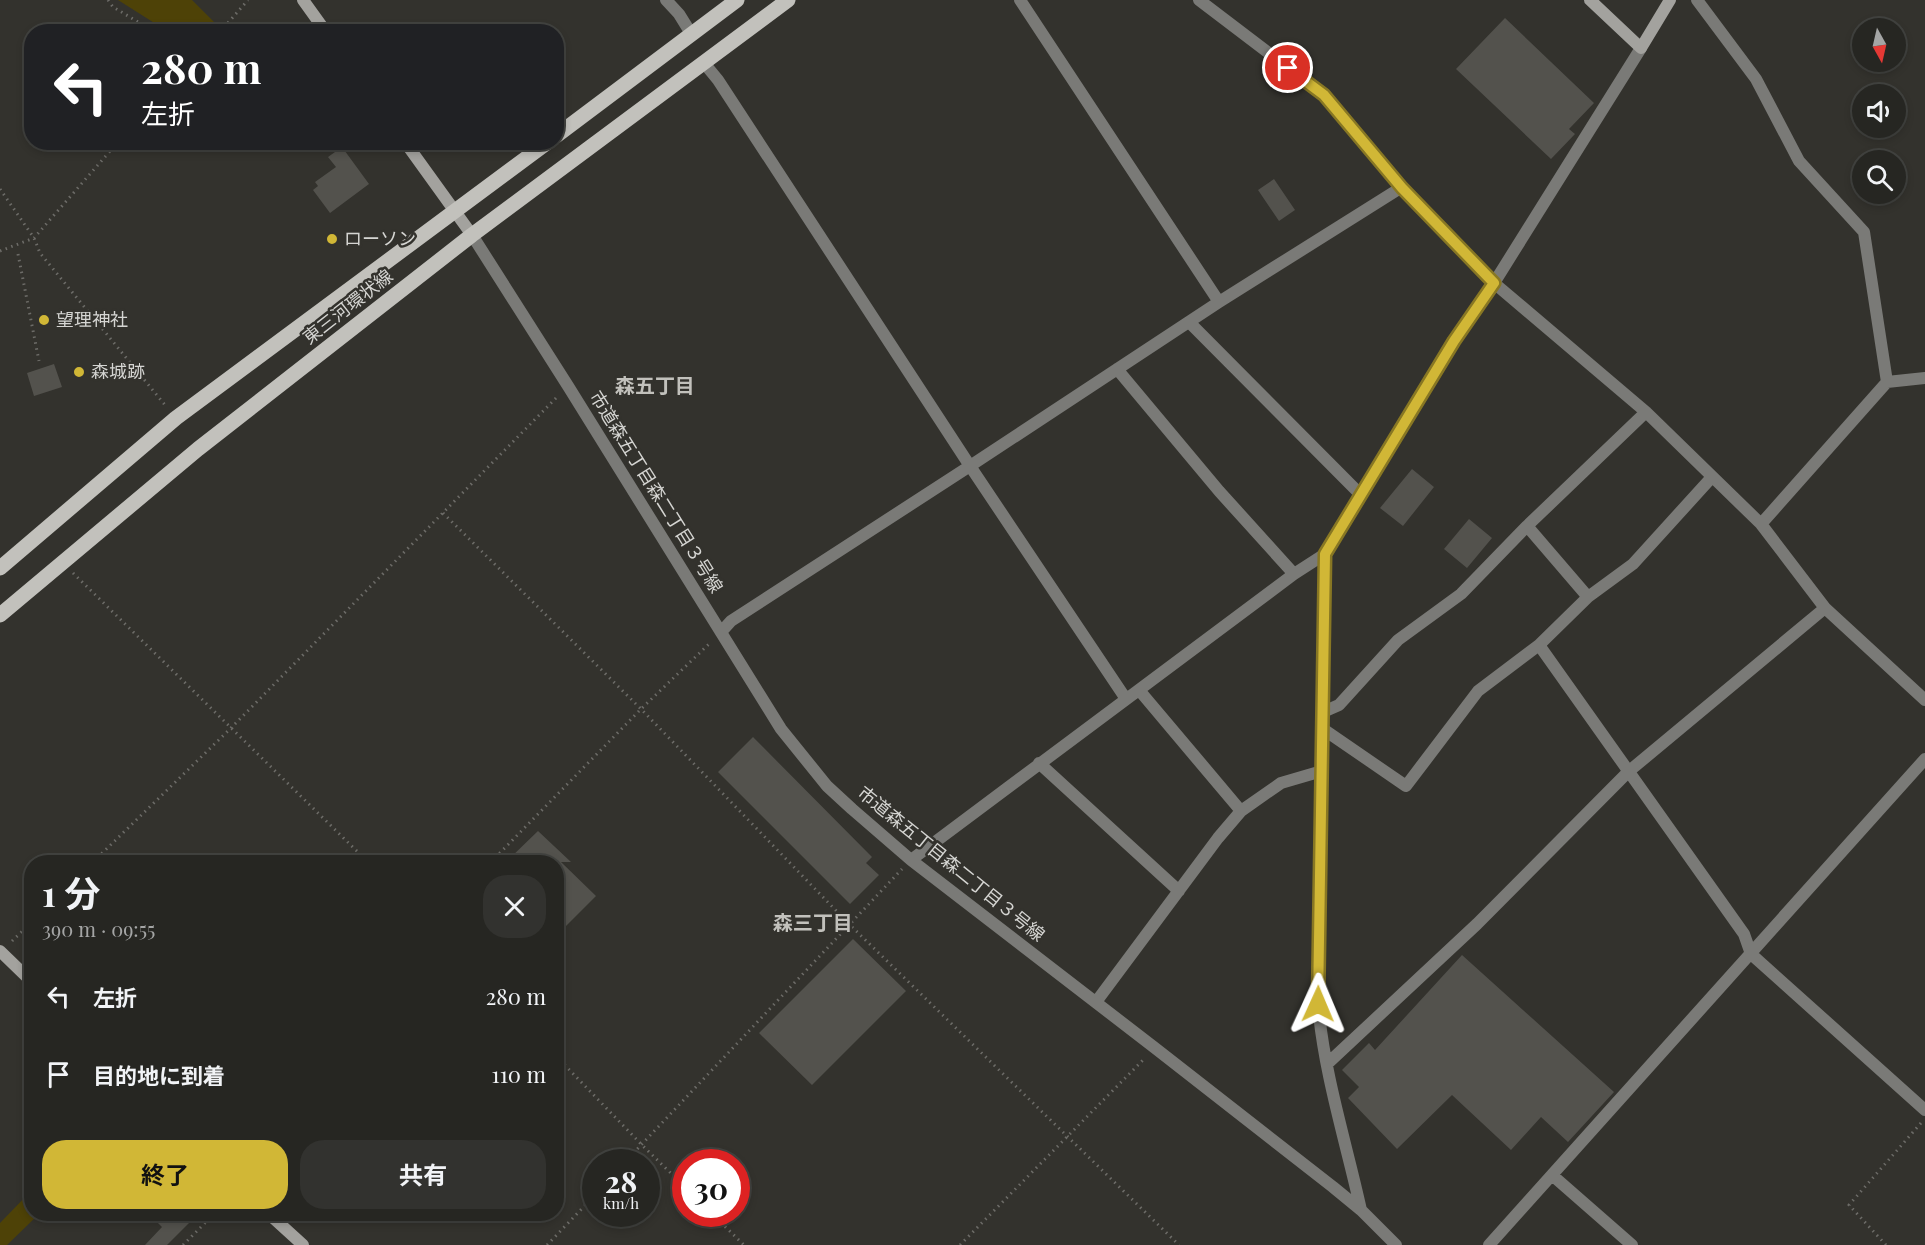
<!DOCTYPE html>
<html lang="ja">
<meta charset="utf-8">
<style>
:root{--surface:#262622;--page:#32322f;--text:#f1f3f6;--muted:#a4a5a5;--line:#424340;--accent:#d1b736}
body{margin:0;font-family:"Playfair Display","Noto Sans JP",serif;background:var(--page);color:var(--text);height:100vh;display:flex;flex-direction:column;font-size:22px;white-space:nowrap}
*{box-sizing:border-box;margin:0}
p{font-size:20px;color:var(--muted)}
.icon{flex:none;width:33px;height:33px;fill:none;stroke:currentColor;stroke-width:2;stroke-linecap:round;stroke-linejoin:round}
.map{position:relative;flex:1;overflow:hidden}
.details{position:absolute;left:24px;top:855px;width:540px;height:366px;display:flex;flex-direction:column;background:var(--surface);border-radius:24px;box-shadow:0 3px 9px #0003,0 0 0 2px var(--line)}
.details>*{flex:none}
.top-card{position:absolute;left:24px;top:24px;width:540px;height:126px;border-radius:24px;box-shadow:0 3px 9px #0003,0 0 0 2px var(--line);background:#202124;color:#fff;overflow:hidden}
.needle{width:39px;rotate:172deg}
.tools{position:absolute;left:1852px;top:18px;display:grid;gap:12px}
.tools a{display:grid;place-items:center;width:54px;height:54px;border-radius:50%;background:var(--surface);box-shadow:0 3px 9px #0003,0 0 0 2px var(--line);font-size:30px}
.speed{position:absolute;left:582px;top:1149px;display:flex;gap:12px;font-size:30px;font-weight:700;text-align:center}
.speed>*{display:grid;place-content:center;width:78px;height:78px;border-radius:50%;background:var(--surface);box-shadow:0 3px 9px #0003,0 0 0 2px var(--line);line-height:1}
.speed small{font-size:15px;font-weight:400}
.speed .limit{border:9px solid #d22;background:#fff;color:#111}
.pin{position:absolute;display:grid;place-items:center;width:51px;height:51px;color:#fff;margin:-26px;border:3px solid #fff;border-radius:50%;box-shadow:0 2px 6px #0007}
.me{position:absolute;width:66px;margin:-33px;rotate:1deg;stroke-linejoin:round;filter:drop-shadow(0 0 4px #0008)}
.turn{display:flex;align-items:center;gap:21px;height:126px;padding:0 18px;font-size:27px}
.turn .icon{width:78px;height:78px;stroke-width:2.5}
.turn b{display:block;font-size:42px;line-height:51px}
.round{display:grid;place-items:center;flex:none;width:63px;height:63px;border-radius:24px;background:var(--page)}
.head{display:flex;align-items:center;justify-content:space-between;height:102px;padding:0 18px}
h1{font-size:36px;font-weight:700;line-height:45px}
.cta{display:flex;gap:12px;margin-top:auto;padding:12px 18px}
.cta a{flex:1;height:69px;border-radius:24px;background:var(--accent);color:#111;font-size:24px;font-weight:700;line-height:69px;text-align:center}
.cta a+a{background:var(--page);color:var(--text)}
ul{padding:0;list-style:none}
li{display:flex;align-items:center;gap:18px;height:78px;padding:0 18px}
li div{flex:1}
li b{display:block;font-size:22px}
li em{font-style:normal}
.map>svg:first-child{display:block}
</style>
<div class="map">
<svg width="1925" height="1245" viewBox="0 0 1925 1245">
<rect width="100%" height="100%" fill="#33322d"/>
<path fill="#4e4207" d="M118 0H192L218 26 214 31H167Z
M31 1191 32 1214H39L7 1245H0V1223Z"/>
<path fill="#53524d" d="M1505 18 1594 103 1569 129 1575 134 1551 159 1456 69Z
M342 147 369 184 330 213 313 190 318 186 315 182 336 167 328 157Z
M1274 179 1295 210 1279 221 1258 190Z
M54 364 62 387 34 396 27 373Z
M1412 469 1434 487 1403 526 1380 508Z
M1469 519 1492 538 1467 568 1444 549Z
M753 737 872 857 866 863 879 875 850 904 718 772Z
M538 831 571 862H561L596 896 556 936V862H506Z
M853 939 906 991 812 1085 759 1033Z
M1462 955 1614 1092 1568 1142 1541 1117 1511 1150 1452 1095 1397 1149 1348 1098 1359 1087 1342 1070 1369 1043 1375 1050Z
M149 1214H198L167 1245H145L162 1227Z"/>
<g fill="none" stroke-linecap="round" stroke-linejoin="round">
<path stroke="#6d6c68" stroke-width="3" stroke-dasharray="1.5 4.5" stroke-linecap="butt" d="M108 0 113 7 155 32
M220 32 248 0
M0 189 34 238 40 253 165 405
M0 251 34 238 118 142
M18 254 39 361
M443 513 641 709 849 924 1179 1245
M73 573 368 862
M93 862 230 729 558 396
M491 862 641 709 710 643
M12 941 32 922
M556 1056 642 1145 686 1188
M625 1162 902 869
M712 1214 744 1245
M183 1245 214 1214
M547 1245 596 1194
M960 1245 1145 1058
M1886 1245 1849 1205 1921 1123"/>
<path stroke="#7a7a77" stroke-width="12" d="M666 0 679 14 692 35
M1020 0 1219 302
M1199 0 1324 95 1402 187 1494 283 1646 412 1761 524 1825 608 1925 700
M1697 0 1756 79 1799 161 1864 232 1887 382
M704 63 718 80 970 466 1126 699
M472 235 568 386 781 729 827 786 852 809 911 860 1155 1048 1333 1187 1361 1210 1396 1245
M1189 322 1360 494
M1117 369 1219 491 1294 574
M1761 524 1887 382 1925 378
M1527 526 1588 597
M1325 554 1318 1004C1324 1074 1346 1142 1361 1210
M722 631 731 621 970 466 1219 302 1402 187
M1539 645 1744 934 1751 954 1925 1110
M1139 690 1241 811
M1323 712 1339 705 1398 640 1461 594 1527 526 1646 412
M1323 729 1406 786 1478 691 1539 645 1588 597 1633 564 1712 477
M1039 763 1179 891
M911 860 1294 574 1325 554 1454 341 1494 283 1641 48
M1096 1002 1218 838 1241 811 1281 783 1322 771
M1327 1064 1477 924 1628 772 1825 608
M1552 1175 1632 1245
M1489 1245 1925 759"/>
<path stroke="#a3a29e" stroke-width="12" d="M303 0 326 32
M1590 0 1641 48 1670 0
M405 142 472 235
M0 951 32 982
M269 1214 303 1245"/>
<path stroke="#c2c1bc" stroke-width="15" d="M556 136 737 0
M0 568 176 418 548 142
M0 615 198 449 472 235 788 0"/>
</g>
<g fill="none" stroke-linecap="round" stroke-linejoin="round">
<g stroke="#887723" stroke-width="15">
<path id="route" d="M1288 68 1324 95 1402 188 1494 283 1454 341 1325 554 1318 1004"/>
</g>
<use href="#route" stroke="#d1b736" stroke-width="10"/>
</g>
<g fill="#d1b736" stroke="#33322d" stroke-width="2">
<circle cx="332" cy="239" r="6"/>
<circle cx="44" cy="320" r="6"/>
<circle cx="79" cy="372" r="6"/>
</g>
<g text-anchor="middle" stroke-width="5" stroke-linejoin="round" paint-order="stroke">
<g font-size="18" fill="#d5d5d2" stroke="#33322d" text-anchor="start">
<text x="344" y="245">ローソン</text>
<text x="56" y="326">望理神社</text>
<text x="91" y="378">森城跡</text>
</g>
<g font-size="18" fill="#d5d5d2" stroke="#33322d">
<text transform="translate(348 307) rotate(-38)" y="6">東三河環状線</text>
<text transform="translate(656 492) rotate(58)" y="6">市道森五丁目森二丁目３号線</text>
<text transform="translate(951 864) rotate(39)" y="6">市道森五丁目森二丁目３号線</text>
</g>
<g font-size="20" font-weight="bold" fill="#c2c1bc" stroke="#33322d">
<text x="655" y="393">森五丁目</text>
<text x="813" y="930">森三丁目</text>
</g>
</g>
</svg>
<div class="tools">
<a><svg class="needle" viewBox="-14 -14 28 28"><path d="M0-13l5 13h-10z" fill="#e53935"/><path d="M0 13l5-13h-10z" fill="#a4a5a5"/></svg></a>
<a><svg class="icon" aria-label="sound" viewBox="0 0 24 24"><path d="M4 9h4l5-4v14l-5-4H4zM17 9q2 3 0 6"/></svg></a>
<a><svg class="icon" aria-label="search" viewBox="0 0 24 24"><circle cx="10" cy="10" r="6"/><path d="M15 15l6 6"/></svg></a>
</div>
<div class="speed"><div>28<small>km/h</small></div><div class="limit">30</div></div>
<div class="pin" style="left:1288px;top:68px;background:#d93025"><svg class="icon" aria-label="arrive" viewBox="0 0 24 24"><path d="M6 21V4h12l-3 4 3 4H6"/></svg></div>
<svg class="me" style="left:1318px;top:1004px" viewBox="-20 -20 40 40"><path d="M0-17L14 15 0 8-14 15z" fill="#d1b736" stroke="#fff" stroke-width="4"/></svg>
<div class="top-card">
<div class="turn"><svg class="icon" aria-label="left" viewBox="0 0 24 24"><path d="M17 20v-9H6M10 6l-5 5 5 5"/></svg><div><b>280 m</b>左折</div></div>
</div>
<section class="details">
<div class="head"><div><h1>1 分</h1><p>390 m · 09:55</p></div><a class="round"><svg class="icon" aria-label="close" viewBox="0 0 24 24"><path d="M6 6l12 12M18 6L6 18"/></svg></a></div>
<ul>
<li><svg class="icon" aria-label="left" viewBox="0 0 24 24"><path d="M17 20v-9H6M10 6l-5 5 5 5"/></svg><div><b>左折</b></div><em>280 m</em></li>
<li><svg class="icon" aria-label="arrive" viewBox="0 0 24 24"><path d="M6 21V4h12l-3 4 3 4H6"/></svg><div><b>目的地に到着</b></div><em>110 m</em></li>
</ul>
<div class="cta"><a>終了</a><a>共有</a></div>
</section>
</div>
